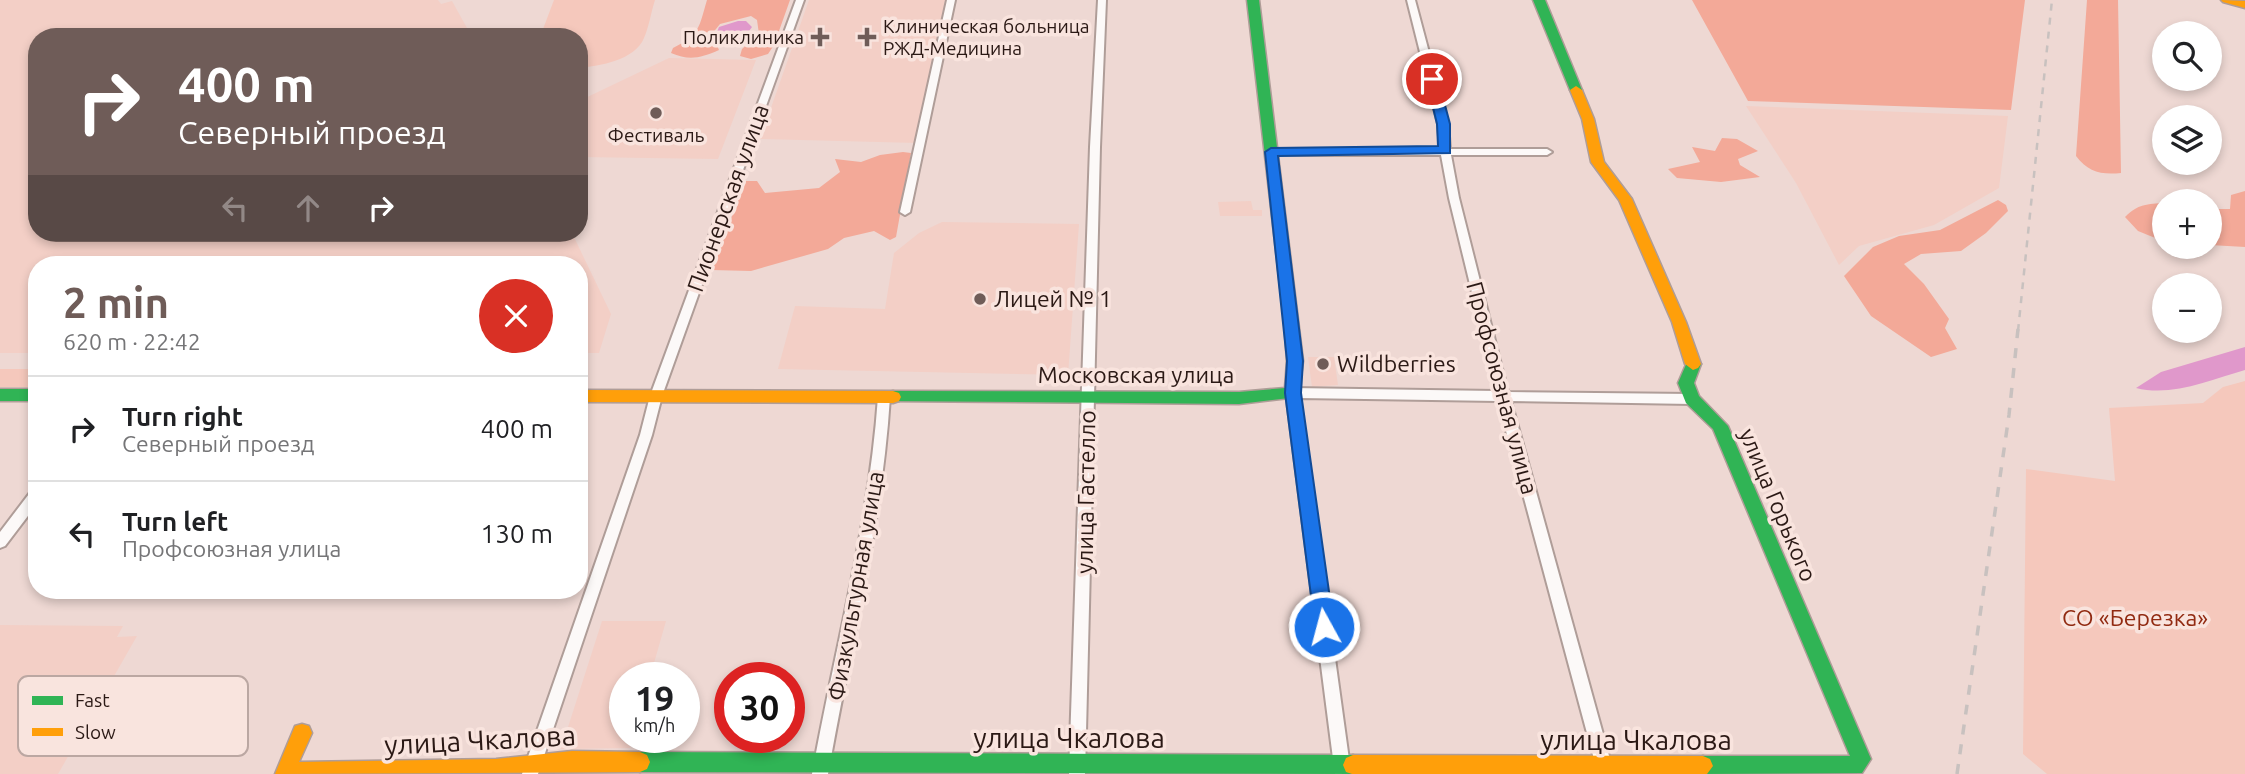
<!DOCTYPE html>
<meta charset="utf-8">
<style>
:root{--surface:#fff;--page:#f2f2f2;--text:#202124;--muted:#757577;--line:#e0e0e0;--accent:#6f5c58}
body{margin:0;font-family:Ubuntu,sans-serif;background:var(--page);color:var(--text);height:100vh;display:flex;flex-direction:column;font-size:26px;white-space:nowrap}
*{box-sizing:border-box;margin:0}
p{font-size:23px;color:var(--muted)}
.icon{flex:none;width:38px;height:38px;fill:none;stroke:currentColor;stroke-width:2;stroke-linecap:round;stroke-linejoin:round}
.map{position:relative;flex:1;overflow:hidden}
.panel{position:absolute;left:28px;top:256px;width:560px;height:343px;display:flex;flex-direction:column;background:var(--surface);border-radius:28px;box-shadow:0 4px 10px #0003}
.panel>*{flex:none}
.top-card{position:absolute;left:28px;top:28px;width:560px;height:214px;border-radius:28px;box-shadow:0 4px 10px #0003;background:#6f5c58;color:#fff;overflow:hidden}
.buttons{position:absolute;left:2152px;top:21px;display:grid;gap:14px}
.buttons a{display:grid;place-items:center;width:70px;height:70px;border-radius:50%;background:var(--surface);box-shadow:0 4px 10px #0003;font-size:35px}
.speed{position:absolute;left:609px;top:662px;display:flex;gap:14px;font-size:35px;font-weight:700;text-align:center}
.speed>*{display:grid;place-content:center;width:91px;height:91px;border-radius:50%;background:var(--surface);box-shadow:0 4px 10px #0003;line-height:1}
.speed small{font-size:18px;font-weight:400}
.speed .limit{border:10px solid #d22;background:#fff;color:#111}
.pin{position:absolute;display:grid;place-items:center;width:60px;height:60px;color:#fff;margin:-30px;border:4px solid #fff;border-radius:50%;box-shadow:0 2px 7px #0007}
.me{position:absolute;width:77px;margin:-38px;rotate:353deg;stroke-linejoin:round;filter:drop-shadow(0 0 5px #0008)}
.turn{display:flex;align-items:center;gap:24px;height:147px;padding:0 35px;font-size:32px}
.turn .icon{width:91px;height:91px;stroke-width:2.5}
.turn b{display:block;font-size:49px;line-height:60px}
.lanes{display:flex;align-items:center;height:66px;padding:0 35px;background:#0003;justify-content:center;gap:35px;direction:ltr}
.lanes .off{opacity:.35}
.round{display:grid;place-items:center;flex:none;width:74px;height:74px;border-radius:37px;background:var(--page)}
.summary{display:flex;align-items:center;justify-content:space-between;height:119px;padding:0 35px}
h1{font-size:42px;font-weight:700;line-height:52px;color:var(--accent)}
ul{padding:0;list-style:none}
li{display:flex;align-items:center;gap:21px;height:105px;padding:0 35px;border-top:2px solid var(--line)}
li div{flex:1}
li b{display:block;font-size:26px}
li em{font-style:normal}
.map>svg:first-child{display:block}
</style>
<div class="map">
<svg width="2245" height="774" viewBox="0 0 2245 774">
<rect width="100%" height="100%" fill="#eed8d3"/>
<path fill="#f3cfc6" d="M0 0H438L441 4 452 1 472 37H37V233H572L611 314 599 353H579V264H37V353H0Z
M809 0H945L917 143 760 139Z
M669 58 756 60 718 159 579 157V101Z
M1746 106 2008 116 1999 188 1934 225 1859 246 1839 265 1796 183Z
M1251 201 1253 210H1262V216H1220L1218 202Z
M942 222 1079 224 1068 375 778 369 795 306 885 309 894 253 919 233Z
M1308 357H1334L1338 385 1312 387Z
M602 621H666L650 677H625V737H633L630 748 561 749Z
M0 625 123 626 117 637 137 636 58 774H0Z"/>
<path fill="#f5c8bc" d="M554 0H655C651 12 649 27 644 38 635 60 600 66 579 68V37H540Z
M0 369H37V387H0Z
M2245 381V774H2047L2023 754 2026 469 2115 481 2109 408 2203 403 2223 387Z"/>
<path fill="#f3a998" d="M707 0H790L774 45 768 54 751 59 740 56 742 49 759 34 757 20 751 16 720 24 712 34 719 50C701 58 689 61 671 53L673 48C700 35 699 27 707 0Z
M1692 0H2025L2011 110 1748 101Z
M2087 0H2118L2121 173C2101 175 2088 172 2076 156Z
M1722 138 1737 139 1758 151 1738 159 1740 165 1760 177 1721 182 1677 178 1668 169 1700 162 1692 147 1715 151Z
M903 152 911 153 896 237 890 240 874 231 844 238 828 249 751 271 712 270 745 181H757L765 193 819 188 840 172 835 159 861 162 880 155Z
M2245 191V247L2210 245V209H2230L2231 195Z
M1998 200 2006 205 2008 211 1986 233 1961 251 1921 254 1904 264 1924 284 1949 319 1945 328 1957 349 1931 357 1871 316 1844 276 1873 247 1899 236 1940 230Z
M2165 203V242L2138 231 2125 217C2138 204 2147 204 2165 203Z"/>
<path fill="#e098cb" d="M738 21H746L752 27 743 39 715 37 719 27Z
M2245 347V370C2210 380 2172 397 2136 388L2161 372Z"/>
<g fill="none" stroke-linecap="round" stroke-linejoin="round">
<g stroke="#af9d98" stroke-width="4">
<path id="street" d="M796 0H804L662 396 652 435 538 774H522L640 435 650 396Z
M947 0H955L910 212 905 215 900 212Z
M1098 0H1106L1100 147 1085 774H1069L1090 147Z
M1407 0H1415L1448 124 1450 149H1547L1552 152 1547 155H1451L1459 198 1508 392 1692 394 1696 396 1698 399 1696 402 1692 404 1511 401 1614 774H1598L1498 401 1299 398 1351 774H1335L1286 393 1292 388 1496 391 1449 198 1441 155H1271L1266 152 1271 149H1440L1438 124Z
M884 392 888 394 890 397C882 525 850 648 828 774H812C835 648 869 525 878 397L880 394Z
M37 489V504L5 546 0 548V532L32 490Z"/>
</g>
<g stroke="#af9d98" stroke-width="3">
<path id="fast" d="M1247 0H1259L1303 361 1298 397 1239 404 887 401 885 397 887 393 893 391 1239 392 1285 388 1287 361 1284 320Z
M1533 0H1545L1582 90 1580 93H1572L1570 90Z
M1693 358 1701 364 1694 383 1699 396 1728 426 1871 759 1862 773 1699 774 1693 766 1696 759 1703 756H1850L1713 429 1686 403 1678 383 1688 360Z
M0 389H37V401H0Z
M640 752 1353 755 1360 758 1363 765 1360 772 1354 774 640 772 633 769 630 762 633 755Z"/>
</g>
<g stroke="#af9d98" stroke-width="3">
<path id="slow" d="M2221 0 2245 1V8L2223 2Z
M1576 86 1582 90 1594 119 1604 162 1632 199 1686 322 1701 364 1698 368 1693 370 1685 364 1672 322 1619 200 1591 162 1582 119 1570 90Z
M579 390 893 391 899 393 901 397 899 401 893 403 579 402Z
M302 724 309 726 312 733 299 762 496 759 572 751 640 752 647 755 650 762 647 769 640 772 275 774 295 726Z
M1353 755 1703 756 1710 759 1713 766 1707 774H1352L1346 772 1343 765 1346 758Z"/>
</g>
<use href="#street" fill="#fcf9f8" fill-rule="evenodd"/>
<use href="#fast" fill="#30b455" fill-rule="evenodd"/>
<use href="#slow" fill="#ff9f0a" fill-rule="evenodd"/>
<path stroke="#c8c1bf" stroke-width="2.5" stroke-dasharray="7 7" stroke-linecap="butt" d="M2018 331 2052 0"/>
<path stroke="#c8c1bf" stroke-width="3.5" stroke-dasharray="10 10" stroke-linecap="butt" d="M1957 774 2009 415 2018 329"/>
</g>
<path fill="#1a73e8" stroke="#114b97" stroke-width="2" d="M1432 76 1438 79 1450 124V153L1278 156 1303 361 1301 393 1334 627 1331 633 1324 635 1318 633 1315 627 1285 393 1287 361 1265 152 1271 148 1438 146 1437 124 1426 79Z"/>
<g fill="#6f5c58" stroke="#f9e4de" stroke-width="2.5">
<path d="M816.5 26.5h7v7h7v7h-7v7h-7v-7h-7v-7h7z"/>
<path d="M863.5 26.5h7v7h7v7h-7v7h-7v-7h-7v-7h7z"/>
<circle cx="656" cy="113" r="7"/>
<circle cx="980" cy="299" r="7"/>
<circle cx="1323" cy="364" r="7"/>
</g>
<g text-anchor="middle" stroke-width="7" stroke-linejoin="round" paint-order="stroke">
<g font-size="19" fill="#2b1915" stroke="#f9e4de" text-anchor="start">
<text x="883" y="33">Клиническая больница<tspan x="883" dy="22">РЖД-Медицина</tspan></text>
<text x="804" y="44" text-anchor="end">Поликлиника</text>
<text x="656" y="142" text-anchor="middle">Фестиваль</text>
</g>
<g font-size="23" fill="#2b1915" stroke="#f9e4de">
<text transform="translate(728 198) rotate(-70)" y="8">Пионерская улица</text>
<text x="1136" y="383">Московская улица</text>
<text transform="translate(1502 388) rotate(75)" y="8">Профсоюзная улица</text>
<text transform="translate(1086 492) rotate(-89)" y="8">улица Гастелло</text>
<text transform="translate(1778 505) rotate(67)" y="8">улица Горького</text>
<text transform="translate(856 586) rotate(-80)" y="8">Физкультурная улица</text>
</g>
<g font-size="23" fill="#2b1915" stroke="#f9e4de" text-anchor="start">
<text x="994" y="307">Лицей № 1</text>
<text x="1337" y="372">Wildberries</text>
</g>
<g font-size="23" fill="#912a11" stroke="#f9e4de">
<text x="2135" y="626">СО «Березка»</text>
</g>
<g font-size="28" fill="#2b1915" stroke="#f9e4de">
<text x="1069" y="748">улица Чкалова</text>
<text transform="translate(480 740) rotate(-3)" y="10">улица Чкалова</text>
<text x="1636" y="750">улица Чкалова</text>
</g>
</g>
<rect x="18" y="676" width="230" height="80" rx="10" fill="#f9e4de" stroke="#bba7a2" stroke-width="2"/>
<rect x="32" y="696" width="31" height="9" fill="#30b455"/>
<rect x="32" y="728" width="31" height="8" fill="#ff9f0a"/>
<g font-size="19" fill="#2b1915">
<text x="75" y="707">Fast</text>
<text x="75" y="739">Slow</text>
</g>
</svg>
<div class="buttons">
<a><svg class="icon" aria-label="search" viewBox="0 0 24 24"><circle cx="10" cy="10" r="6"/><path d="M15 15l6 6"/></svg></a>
<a><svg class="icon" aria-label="layers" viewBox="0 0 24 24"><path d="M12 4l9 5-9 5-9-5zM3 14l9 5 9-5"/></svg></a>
<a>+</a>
<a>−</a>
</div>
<div class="speed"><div>19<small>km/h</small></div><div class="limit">30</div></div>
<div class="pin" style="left:1432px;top:79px;background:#d93025"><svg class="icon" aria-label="arrive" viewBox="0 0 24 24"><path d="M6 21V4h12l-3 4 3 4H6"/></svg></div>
<svg class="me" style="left:1324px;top:627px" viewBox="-20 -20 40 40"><circle r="17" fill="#1a73e8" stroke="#fff" stroke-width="3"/><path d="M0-11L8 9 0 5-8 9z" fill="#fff"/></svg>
<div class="top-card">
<div class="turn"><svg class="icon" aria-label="right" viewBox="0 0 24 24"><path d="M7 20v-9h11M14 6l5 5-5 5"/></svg><div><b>400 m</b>Северный проезд</div></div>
<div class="lanes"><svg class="icon off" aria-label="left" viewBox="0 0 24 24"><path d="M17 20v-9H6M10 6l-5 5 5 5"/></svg><svg class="icon off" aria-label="ahead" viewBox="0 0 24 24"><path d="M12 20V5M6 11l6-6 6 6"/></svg><svg class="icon" aria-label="right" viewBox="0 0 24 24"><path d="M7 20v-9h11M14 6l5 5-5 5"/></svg></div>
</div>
<section class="panel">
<div class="summary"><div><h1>2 min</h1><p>620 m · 22:42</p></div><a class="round" style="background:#d93025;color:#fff"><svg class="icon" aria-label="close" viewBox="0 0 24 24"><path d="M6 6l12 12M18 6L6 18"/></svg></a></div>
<ul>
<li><svg class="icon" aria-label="right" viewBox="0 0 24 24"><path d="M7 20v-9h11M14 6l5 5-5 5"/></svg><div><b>Turn right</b><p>Северный проезд</p></div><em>400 m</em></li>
<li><svg class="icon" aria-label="left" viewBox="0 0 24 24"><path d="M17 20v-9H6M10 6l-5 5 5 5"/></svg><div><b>Turn left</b><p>Профсоюзная улица</p></div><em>130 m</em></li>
</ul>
</section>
</div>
